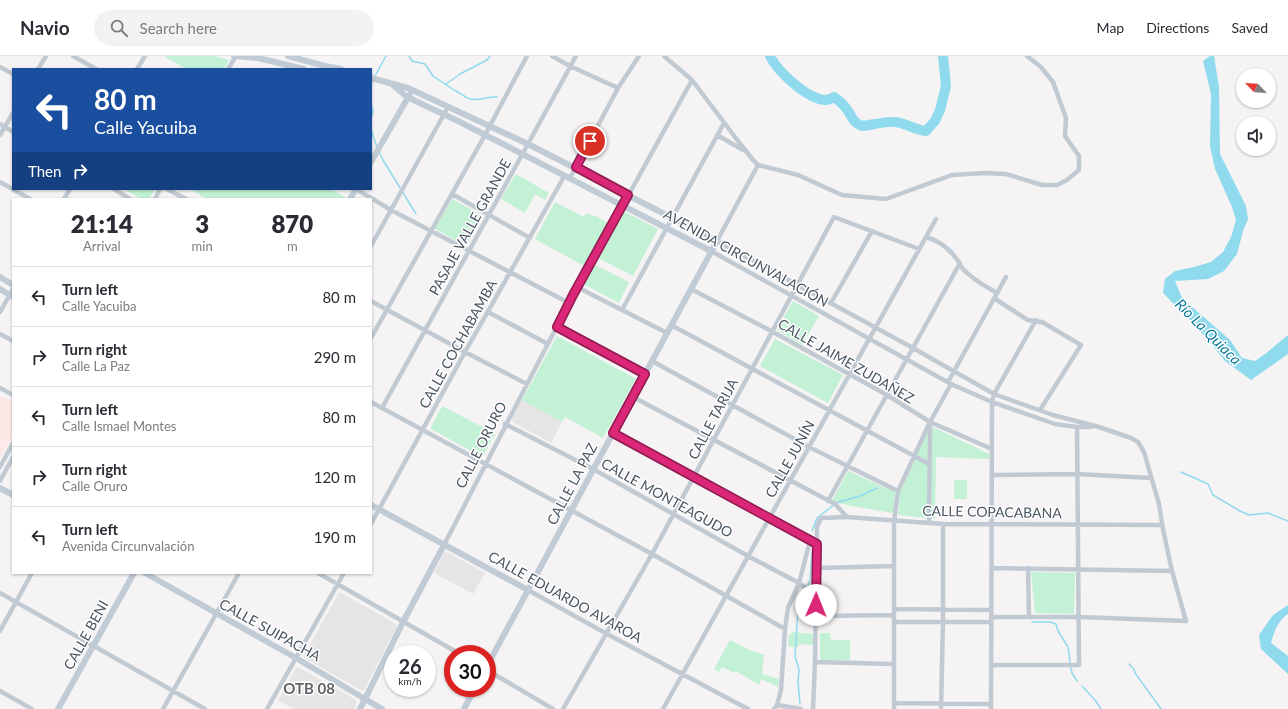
<!DOCTYPE html>
<meta charset="utf-8">
<style>
:root{--surface:#fff;--page:#f2f2f3;--text:#2b2b33;--muted:#7c7c81;--line:#e1e1e2}
body{margin:0;font-family:Lato,sans-serif;background:var(--page);color:var(--text);height:100vh;display:flex;flex-direction:column;font-size:15px;white-space:nowrap}
*{box-sizing:border-box;margin:0}
p{font-size:13px;color:var(--muted)}
.icon{flex:none;width:22px;height:22px;fill:none;stroke:currentColor;stroke-width:2;stroke-linecap:round;stroke-linejoin:round}
.map{position:relative;flex:1;overflow:hidden}
.sheet{position:absolute;left:12px;top:142px;width:360px;height:376px;display:flex;flex-direction:column;background:var(--surface);border-radius:0px;box-shadow:0 1px 3px #0004}
.sheet>*{flex:none}
.top-card{position:absolute;left:12px;top:12px;width:360px;height:122px;border-radius:0px;box-shadow:0 1px 3px #0004;background:#1a4fa0;color:#fff;overflow:hidden}
.needle{width:26px;rotate:295deg}
.tools{position:absolute;left:1236px;top:12px;display:grid;gap:8px}
.tools a{display:grid;place-items:center;width:40px;height:40px;border-radius:50%;background:var(--surface);box-shadow:0 1px 3px #0004;font-size:20px}
.speed{position:absolute;left:384px;top:589px;display:flex;gap:8px;font-size:20px;font-weight:700;text-align:center}
.speed>*{display:grid;place-content:center;width:52px;height:52px;border-radius:50%;background:var(--surface);box-shadow:0 1px 3px #0004;line-height:1}
.speed small{font-size:10px;font-weight:400}
.speed .limit{border:6px solid #d22;background:#fff;color:#111}
.pin{position:absolute;display:grid;place-items:center;width:34px;height:34px;color:#fff;margin:-17px;border:2px solid #fff;border-radius:50%;box-shadow:0 1px 4px #0007}
.me{position:absolute;width:44px;margin:-22px;rotate:1deg;stroke-linejoin:round;filter:drop-shadow(0 0 3px #0008)}
.turn{display:flex;align-items:center;gap:14px;height:84px;padding:0 16px;font-size:18px}
.turn .icon{width:52px;height:52px;stroke-width:2.5}
.turn b{display:block;font-size:28px;line-height:34px}
.then{display:flex;align-items:center;height:38px;padding:0 16px;background:#0003;gap:8px;font-size:15px}
.eta{display:flex;justify-content:space-evenly;align-items:center;height:68px;text-align:center}
.eta b{font-size:24px;font-weight:800;line-height:28px}
ul{padding:0;list-style:none}
li{display:flex;align-items:center;gap:12px;height:60px;padding:0 16px;border-top:1px solid var(--line)}
li div{flex:1}
li b{display:block;font-size:15px}
li em{font-style:normal}
header{display:flex;align-items:center;gap:24px;box-sizing:border-box;height:56px;padding:0 20px;background:var(--surface);border-bottom:1px solid var(--line)}
header strong{font-size:19px}
nav{display:flex;gap:22px;margin-inline-start:auto;font-size:14px}
.search{width:280px;height:36px;background:var(--page);display:flex;align-items:center;gap:10px;box-sizing:border-box;padding:0 14px;border-radius:22px;color:var(--muted);font-size:15px}
.map>svg:first-child{display:block}
</style>
<header>
<strong>Navio</strong>
<div class="search"><svg class="icon" aria-label="search" viewBox="0 0 24 24"><circle cx="10" cy="10" r="6"/><path d="M15 15l6 6"/></svg>Search here</div>
<nav><a>Map</a><a>Directions</a><a>Saved</a></nav>
</header>
<div class="map">
<svg width="1288" height="653" viewBox="0 0 1288 653">
<rect width="100%" height="100%" fill="#f5f3f3"/>
<path fill="#e6e4e5" d="M522 344 562 366 551 387 513 366 512 363Z
M444 496H447L485 517 473 538 434 517Z
M339 537H341L396 568 397 570 364 634 362 635 303 601Z
M298 611 356 644 357 646 354 653H294L278 644 296 612Z"/>
<path fill="#fce8e6" d="M0 339 13 346V379L0 402Z"/>
<path fill="#c3f1d5" d="M164 0H214L229 4 224 13H186Z
M516 118 549 137 545 144 535 138 525 157 501 143Z
M124 133H155L149 143H141Z
M190 133H331L345 141 344 143H207Z
M452 143 483 160 466 190 435 173Z
M555 146 584 161 586 157 593 160 594 159 608 167 584 210 535 183Z
M623 155 658 173 633 220 598 202Z
M593 208 629 226 619 247 583 228Z
M793 245 819 260 802 289 777 274Z
M557 280 636 323 603 382 565 361 562 366 522 344Z
M775 283 843 319 828 347 760 310Z
M442 350 494 377 495 378 483 400 482 401 431 373V371Z
M933 371 989 398V403L936 401 935 463 898 459 900 437 927 377Z
M848 415 895 436 893 457 851 450 832 445Z
M954 424H967V443H954Z
M1031 516 1075 517 1074 558 1035 557Z
M793 576 813 578V589L800 588 797 591H789L788 584 789 579Z
M820 577H830L831 584H850V604L823 605 820 602Z
M730 584 749 594 764 599 762 618 779 623 778 631 761 623 759 629 736 615 734 617 722 611 719 616 714 613Z"/>
<path fill="#90daee" d="M1210 0H1214L1219 31 1220 98 1246 150 1248 163 1243 175 1237 198 1224 215 1208 223 1175 225 1182 242 1230 284 1242 302 1255 305 1265 298 1288 279V298L1251 324 1225 305 1196 270 1163 237 1165 223 1175 215 1194 211 1211 206 1223 196 1231 181 1236 164 1232 151 1215 113 1210 90 1211 38 1203 5Z
M1288 549V558C1278 564 1274 576 1271 587L1288 600V618L1261 593 1259 579 1273 559Z"/>
<g fill="none" stroke-linecap="round" stroke-linejoin="round">
<path stroke="#90daee" stroke-width="1.5" d="M409 0 412 5 425 8 433 20 457 36 456 35C460 37 466 42 470 43 479 45 488 40 497 41
M375 20 386 0
M371 27 372 25
M446 28 460 18 487 4 490 0
M371 48 373 55 371 63
M371 74 377 91
M379 96 383 104 416 158
M1181 416 1208 428 1213 439 1240 455 1249 459 1268 457 1288 465
M812 475 817 462 835 448 839 446 860 440 877 432
M1032 566H1050L1056 568 1058 575 1068 591 1070 606
M1129 608 1134 613 1135 617 1161 653
M1071 612 1072 617 1077 625
M1082 630 1095 644 1101 653
M800 648 798 626 799 614 795 600 797 568 798 557 810 524 812 497"/>
<path stroke="#90daee" stroke-width="10" d="M770 0C777 15 808 44 826 44 829 44 832 42 834 41 840 45 844 49 848 55 852 61 854 68 863 70 872 69 886 65 895 66 906 67 915 74 926 75L935 65 940 54 946 30 943 0"/>
<path stroke="#c1cad2" stroke-width="4.5" d="M73 0 96 13
M552 0 570 10 618 32
M664 0 692 24 738 85 753 104 758 109 798 119 842 139 886 143 952 119 985 117 1006 118 1042 129H1057L1067 124 1079 114V100L1065 80 1066 62 1053 26 1041 11 1027 0
M0 11 13 18
M38 13 46 0
M137 13 145 0
M228 13 236 0
M0 68 13 76
M0 79 13 57
M717 79 743 94
M758 109 717 185 913 292 994 338 1053 359 1099 371 1131 382 1138 386 1144 396 1159 448 1163 473 1172 515 1186 565 1079 561H991
M570 122 618 32 639 0
M0 126 30 143
M114 133 130 143
M167 133 186 143
M356 133 391 154 569 247
M452 138 530 182
M64 143 70 133
M155 143 160 133
M926 181C940 185 950 193 958 205 960 208 961 211 963 213 973 224 985 230 997 237
M371 190 448 51
M711 195 951 328 992 346 1055 368 1077 371H1091
M577 231 667 277
M691 233 773 276 887 339 930 366 992 393
M994 242 1023 261 1028 264 1042 266 1081 289 1040 354
M371 245 465 296 527 328
M831 247 872 175
M622 254 724 67
M0 256 13 233
M488 256 548 288
M671 269 929 408
M557 271 645 318
M0 278 13 285
M371 282 485 79 527 0
M652 305 809 391 898 435
M948 326 1006 221
M0 332 13 339
M633 341 835 448 847 461
M371 346 652 498 785 573
M382 352 528 88 576 0
M505 368 593 413 748 500 799 527 811 536 816 539
M613 377 817 488
M0 411 13 387
M992 419 1077 418 1151 422
M0 425 13 401
M828 445 960 207
M929 467 930 369
M371 468 465 296 565 119
M444 489 569 247 692 24
M817 512 894 510
M992 512 1172 515
M1028 512 1029 561
M318 517 460 598
M528 534 607 578 748 653
M0 537 205 653
M894 553 991 554
M816 560 894 559
M894 566H991
M0 575 32 517
M815 606 893 608
M991 609H1079L1077 371
M487 614 553 653
M0 635 32 653
M894 647 991 648
M777 649 801 653
M163 653 239 517
M267 653 344 517
M563 653 652 498 834 161 919 193
M663 653 936 163
M774 653 777 649 781 634 785 573 788 552 799 527 810 485
M813 653 815 606 817 471 821 462 847 461 943 468 1162 469
M894 653V465L898 435 930 366 951 328
M941 653 943 565V468
M991 653 992 346 994 338 1036 264"/>
<path stroke="#c1cbd6" stroke-width="6" d="M234 0 258 2 304 13
M288 0 325 10 341 13
M371 22 408 32 528 88 717 185 487 610
M394 30 407 41 458 65 711 195
M371 106 410 38
M350 143 356 133
M0 221 13 229
M0 233 13 241
M0 432 13 439
M371 449 528 534
M145 517 296 602 382 653
M58 653 134 517
M360 653 403 566 444 489
M464 653 475 632"/>
</g>
<g fill="none" stroke-linecap="round" stroke-linejoin="round">
<g stroke="#8e194d" stroke-width="10">
<path id="route" d="M590 85 576 111 628 139 573 239 557 271 645 318 613 377 817 488 816 549"/>
</g>
<use href="#route" stroke="#db2777" stroke-width="7"/>
</g>
<g text-anchor="middle" stroke-width="3" stroke-linejoin="round" paint-order="stroke">
<g font-size="14" fill="#4a5661" stroke="#fff">
<text transform="translate(470 171) rotate(-61)" y="5">PASAJE VALLE GRANDE</text>
<text transform="translate(746 202) rotate(29)" y="5">AVENIDA CIRCUNVALACIÓN</text>
<text transform="translate(458 288) rotate(-61)" y="5">CALLE COCHABAMBA</text>
<text transform="translate(846 305) rotate(30)" y="5">CALLE JAIME ZUDAÑEZ</text>
<text transform="translate(713 363) rotate(-62)" y="5">CALLE TARIJA</text>
<text transform="translate(481 389) rotate(-63)" y="5">CALLE ORURO</text>
<text transform="translate(790 403) rotate(-61)" y="5">CALLE JUNÍN</text>
<text transform="translate(572 428) rotate(-62)" y="5">CALLE LA PAZ</text>
<text transform="translate(667 442) rotate(29)" y="5">CALLE MONTEAGUDO</text>
<text transform="translate(992 456) rotate(1)" y="5">CALLE COPACABANA</text>
<text transform="translate(565 541) rotate(29)" y="5">CALLE EDUARDO AVAROA</text>
<text transform="translate(270 574) rotate(29)" y="5">CALLE SUIPACHA</text>
<text transform="translate(86 579) rotate(-61)" y="5">CALLE BENI</text>
</g>
<g font-size="15" font-style="italic" fill="#0c7c9b" stroke="#fff">
<text transform="translate(1208 276) rotate(45)" y="5">Río La Quiaca</text>
</g>
<g font-size="15" font-weight="bold" fill="#5f6368" stroke="#fff">
<text x="309" y="638">OTB 08</text>
</g>
</g>
</svg>
<div class="tools">
<a><svg class="needle" viewBox="-14 -14 28 28"><path d="M0-13l5 13h-10z" fill="#e53935"/><path d="M0 13l5-13h-10z" fill="#7c7c81"/></svg></a>
<a><svg class="icon" aria-label="sound" viewBox="0 0 24 24"><path d="M4 9h4l5-4v14l-5-4H4zM17 9q2 3 0 6"/></svg></a>
</div>
<div class="speed"><div>26<small>km/h</small></div><div class="limit">30</div></div>
<div class="pin" style="left:590px;top:85px;background:#d93025"><svg class="icon" aria-label="arrive" viewBox="0 0 24 24"><path d="M6 21V4h12l-3 4 3 4H6"/></svg></div>
<svg class="me" style="left:816px;top:549px" viewBox="-20 -20 40 40"><circle r="19" fill="#fff"/><path d="M0-13L10 11 0 6-10 11z" fill="#db2777"/></svg>
<div class="top-card">
<div class="turn"><svg class="icon" aria-label="left" viewBox="0 0 24 24"><path d="M17 20v-9H6M10 6l-5 5 5 5"/></svg><div><b>80 m</b>Calle Yacuiba</div></div>
<div class="then">Then<svg class="icon" aria-label="right" viewBox="0 0 24 24"><path d="M7 20v-9h11M14 6l5 5-5 5"/></svg></div>
</div>
<section class="sheet">
<div class="eta">
<div><b>21:14</b><p>Arrival</p></div>
<div><b>3</b><p>min</p></div>
<div><b>870</b><p>m</p></div>
</div>
<ul>
<li><svg class="icon" aria-label="left" viewBox="0 0 24 24"><path d="M17 20v-9H6M10 6l-5 5 5 5"/></svg><div><b>Turn left</b><p>Calle Yacuiba</p></div><em>80 m</em></li>
<li><svg class="icon" aria-label="right" viewBox="0 0 24 24"><path d="M7 20v-9h11M14 6l5 5-5 5"/></svg><div><b>Turn right</b><p>Calle La Paz</p></div><em>290 m</em></li>
<li><svg class="icon" aria-label="left" viewBox="0 0 24 24"><path d="M17 20v-9H6M10 6l-5 5 5 5"/></svg><div><b>Turn left</b><p>Calle Ismael Montes</p></div><em>80 m</em></li>
<li><svg class="icon" aria-label="right" viewBox="0 0 24 24"><path d="M7 20v-9h11M14 6l5 5-5 5"/></svg><div><b>Turn right</b><p>Calle Oruro</p></div><em>120 m</em></li>
<li><svg class="icon" aria-label="left" viewBox="0 0 24 24"><path d="M17 20v-9H6M10 6l-5 5 5 5"/></svg><div><b>Turn left</b><p>Avenida Circunvalación</p></div><em>190 m</em></li>
</ul>
</section>
</div>
